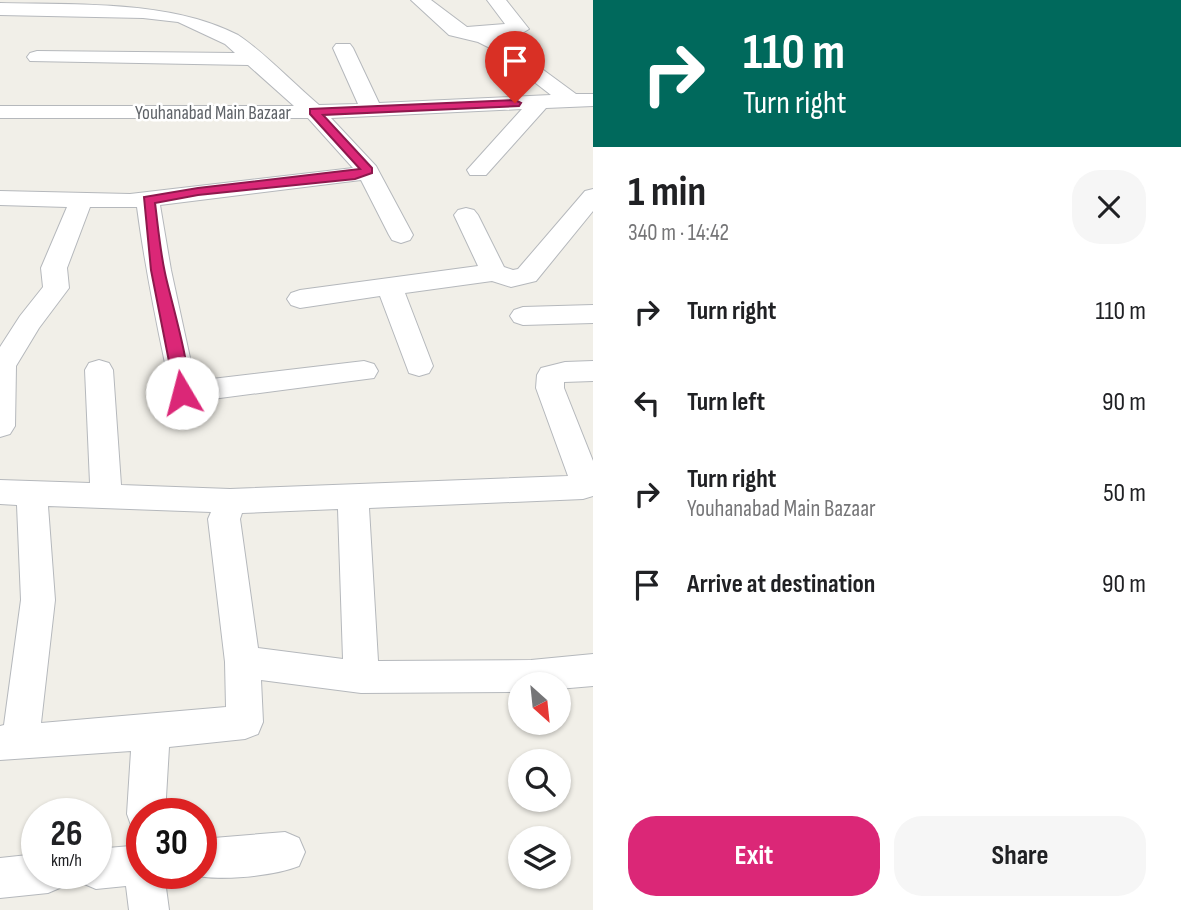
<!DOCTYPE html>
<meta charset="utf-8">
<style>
:root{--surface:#fff;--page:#f6f6f6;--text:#202124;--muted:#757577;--accent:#db2777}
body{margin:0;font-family:"Sofia Sans Condensed",sans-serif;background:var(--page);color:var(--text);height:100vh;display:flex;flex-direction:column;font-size:26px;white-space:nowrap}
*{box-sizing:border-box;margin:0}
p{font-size:23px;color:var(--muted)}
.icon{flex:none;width:38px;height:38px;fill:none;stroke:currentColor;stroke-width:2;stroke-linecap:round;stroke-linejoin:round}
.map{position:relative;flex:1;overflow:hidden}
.panel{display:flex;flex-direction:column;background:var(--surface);width:588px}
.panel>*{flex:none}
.hud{background:#00695c;color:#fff;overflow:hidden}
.needle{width:46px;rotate:153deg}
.controls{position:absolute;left:508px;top:672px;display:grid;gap:14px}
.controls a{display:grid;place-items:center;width:63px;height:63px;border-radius:50%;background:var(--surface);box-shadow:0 2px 5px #0004;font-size:35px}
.speed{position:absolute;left:21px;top:798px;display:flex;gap:14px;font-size:35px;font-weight:700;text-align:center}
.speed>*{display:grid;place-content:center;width:91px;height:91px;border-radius:50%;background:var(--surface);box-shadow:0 2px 5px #0004;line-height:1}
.speed small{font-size:18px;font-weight:400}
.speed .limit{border:10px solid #d22;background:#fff;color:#111}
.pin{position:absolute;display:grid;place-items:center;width:60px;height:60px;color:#fff;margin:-72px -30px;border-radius:50% 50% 50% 0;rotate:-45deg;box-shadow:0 0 7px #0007}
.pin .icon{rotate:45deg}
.me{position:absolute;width:77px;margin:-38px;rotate:352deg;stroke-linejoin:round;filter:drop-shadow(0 0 5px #0008)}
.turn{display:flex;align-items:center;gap:24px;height:147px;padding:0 35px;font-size:32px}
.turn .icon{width:91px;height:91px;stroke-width:2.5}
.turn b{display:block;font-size:49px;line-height:60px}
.round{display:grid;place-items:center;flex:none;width:74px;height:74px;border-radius:28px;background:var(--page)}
.summary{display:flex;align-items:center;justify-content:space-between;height:119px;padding:0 35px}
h1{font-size:42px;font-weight:700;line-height:52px}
.button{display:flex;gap:14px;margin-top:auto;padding:14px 35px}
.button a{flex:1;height:80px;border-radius:28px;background:var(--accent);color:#fff;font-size:28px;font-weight:700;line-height:80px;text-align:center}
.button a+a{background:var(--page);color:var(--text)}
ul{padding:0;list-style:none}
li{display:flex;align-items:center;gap:21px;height:91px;padding:0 35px}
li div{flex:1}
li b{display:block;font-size:26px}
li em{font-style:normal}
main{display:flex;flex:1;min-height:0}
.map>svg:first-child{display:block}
</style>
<main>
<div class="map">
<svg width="593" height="910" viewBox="0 0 593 910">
<rect width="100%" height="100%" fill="#f1efe8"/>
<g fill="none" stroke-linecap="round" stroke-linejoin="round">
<g stroke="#b5b8bc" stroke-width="2">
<path id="minor" d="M411 0H431L467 27 505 24 487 0H506L529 29 519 35 497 36 576 94H593V106L546 108 486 175H470L467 170 522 109 331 118 376 166 413 235 410 240 401 243 392 240 389 235 361 180 160 205 171 270 195 381 364 361 374 364 378 371 374 378 182 403 172 400C166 389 168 376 165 363 154 311 144 260 137 207H90L67 268 69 288 39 328 16 366 15 426 10 434 0 437V347L20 316 43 287 41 268 67 207 0 205V191L130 194 353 168 308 118H0V106H294L248 65 30 61 27 57 30 53 37 51 235 53 225 44 178 22 143 18 0 15V3C76 5 171 0 238 35 264 52 294 84 319 105L358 104 333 48 336 44H350L353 48 379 103 551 95 492 49 478 42 449 35Z
M593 189V211L536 281 511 287 492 281 405 293 433 366 429 373 419 376 409 373 380 296 300 308 291 305 287 299 291 293 300 290 478 266 454 215 458 210 466 208 474 210 478 215 504 267 513 270 518 269 585 191Z
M593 305V323L523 325 514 322 510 316 514 310 523 307Z
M99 360 109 363 113 370 121 485 230 489 568 476 536 388 537 375 541 368 565 362 593 361V381L564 382V388L593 461V496L583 499 369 508 378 661 531 660 593 654V686L558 689V684H520V692L361 693 261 680 263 722 258 734 245 739 169 747 165 814H142V831L132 828 127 814 131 751 0 760V726L4 725 21 600 17 505 0 504V480L90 483 85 370 89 363ZM48 506 211 512 208 519 225 662 226 707 41 723 55 600ZM338 509 343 659 258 648 240 519 242 513Z
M285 832 299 838 305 852 299 866C274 876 212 883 188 873H201V839Z
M142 845V873H164L169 910H129L126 886 96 889 82 883 78 873H96V849Z
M37 854V873H68L62 887 48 893 0 898V858Z"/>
</g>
<use href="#minor" fill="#fff" fill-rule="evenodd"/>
</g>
<path fill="#db2777" stroke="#8e194d" stroke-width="2" d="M515 100 521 103 519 106 323 115 372 168V173L355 179 198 195 155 203C158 226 160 250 165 273 170 298 195 378 187 397H176L151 270 144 197 198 188 360 169 310 114V109Z"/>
<g text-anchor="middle" stroke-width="5" stroke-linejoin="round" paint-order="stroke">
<g font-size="19" fill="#5f6368" stroke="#fff">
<text x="213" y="119">Youhanabad Main Bazaar</text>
</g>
</g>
</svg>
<div class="controls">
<a><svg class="needle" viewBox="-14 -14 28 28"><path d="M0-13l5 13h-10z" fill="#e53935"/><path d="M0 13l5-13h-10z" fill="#757577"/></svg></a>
<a><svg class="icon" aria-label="search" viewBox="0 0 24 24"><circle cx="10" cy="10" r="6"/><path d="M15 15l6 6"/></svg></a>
<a><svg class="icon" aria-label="layers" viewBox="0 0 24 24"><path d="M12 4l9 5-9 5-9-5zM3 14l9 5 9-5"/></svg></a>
</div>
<div class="speed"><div>26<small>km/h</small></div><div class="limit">30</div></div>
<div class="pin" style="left:515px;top:103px;background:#d93025"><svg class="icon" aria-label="arrive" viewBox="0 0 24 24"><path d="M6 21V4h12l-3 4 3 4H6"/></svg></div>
<svg class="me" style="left:182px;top:393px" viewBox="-20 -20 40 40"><circle r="19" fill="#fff"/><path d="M0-13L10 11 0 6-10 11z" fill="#db2777"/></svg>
</div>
<section class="panel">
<div class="hud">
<div class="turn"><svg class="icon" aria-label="right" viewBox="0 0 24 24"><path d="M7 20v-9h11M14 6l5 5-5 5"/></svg><div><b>110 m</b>Turn right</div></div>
</div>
<div class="summary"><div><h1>1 min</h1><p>340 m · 14:42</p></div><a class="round"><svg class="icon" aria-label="close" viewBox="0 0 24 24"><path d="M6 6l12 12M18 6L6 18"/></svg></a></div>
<ul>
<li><svg class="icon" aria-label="right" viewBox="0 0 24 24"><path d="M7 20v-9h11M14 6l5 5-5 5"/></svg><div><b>Turn right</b></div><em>110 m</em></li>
<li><svg class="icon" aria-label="left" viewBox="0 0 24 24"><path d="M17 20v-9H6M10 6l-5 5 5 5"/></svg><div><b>Turn left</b></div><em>90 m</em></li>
<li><svg class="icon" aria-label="right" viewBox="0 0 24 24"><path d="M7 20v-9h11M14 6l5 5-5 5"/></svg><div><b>Turn right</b><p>Youhanabad Main Bazaar</p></div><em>50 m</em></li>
<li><svg class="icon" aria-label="arrive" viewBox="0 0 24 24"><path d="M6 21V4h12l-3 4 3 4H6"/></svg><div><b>Arrive at destination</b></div><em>90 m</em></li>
</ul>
<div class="button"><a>Exit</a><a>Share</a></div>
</section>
</main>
